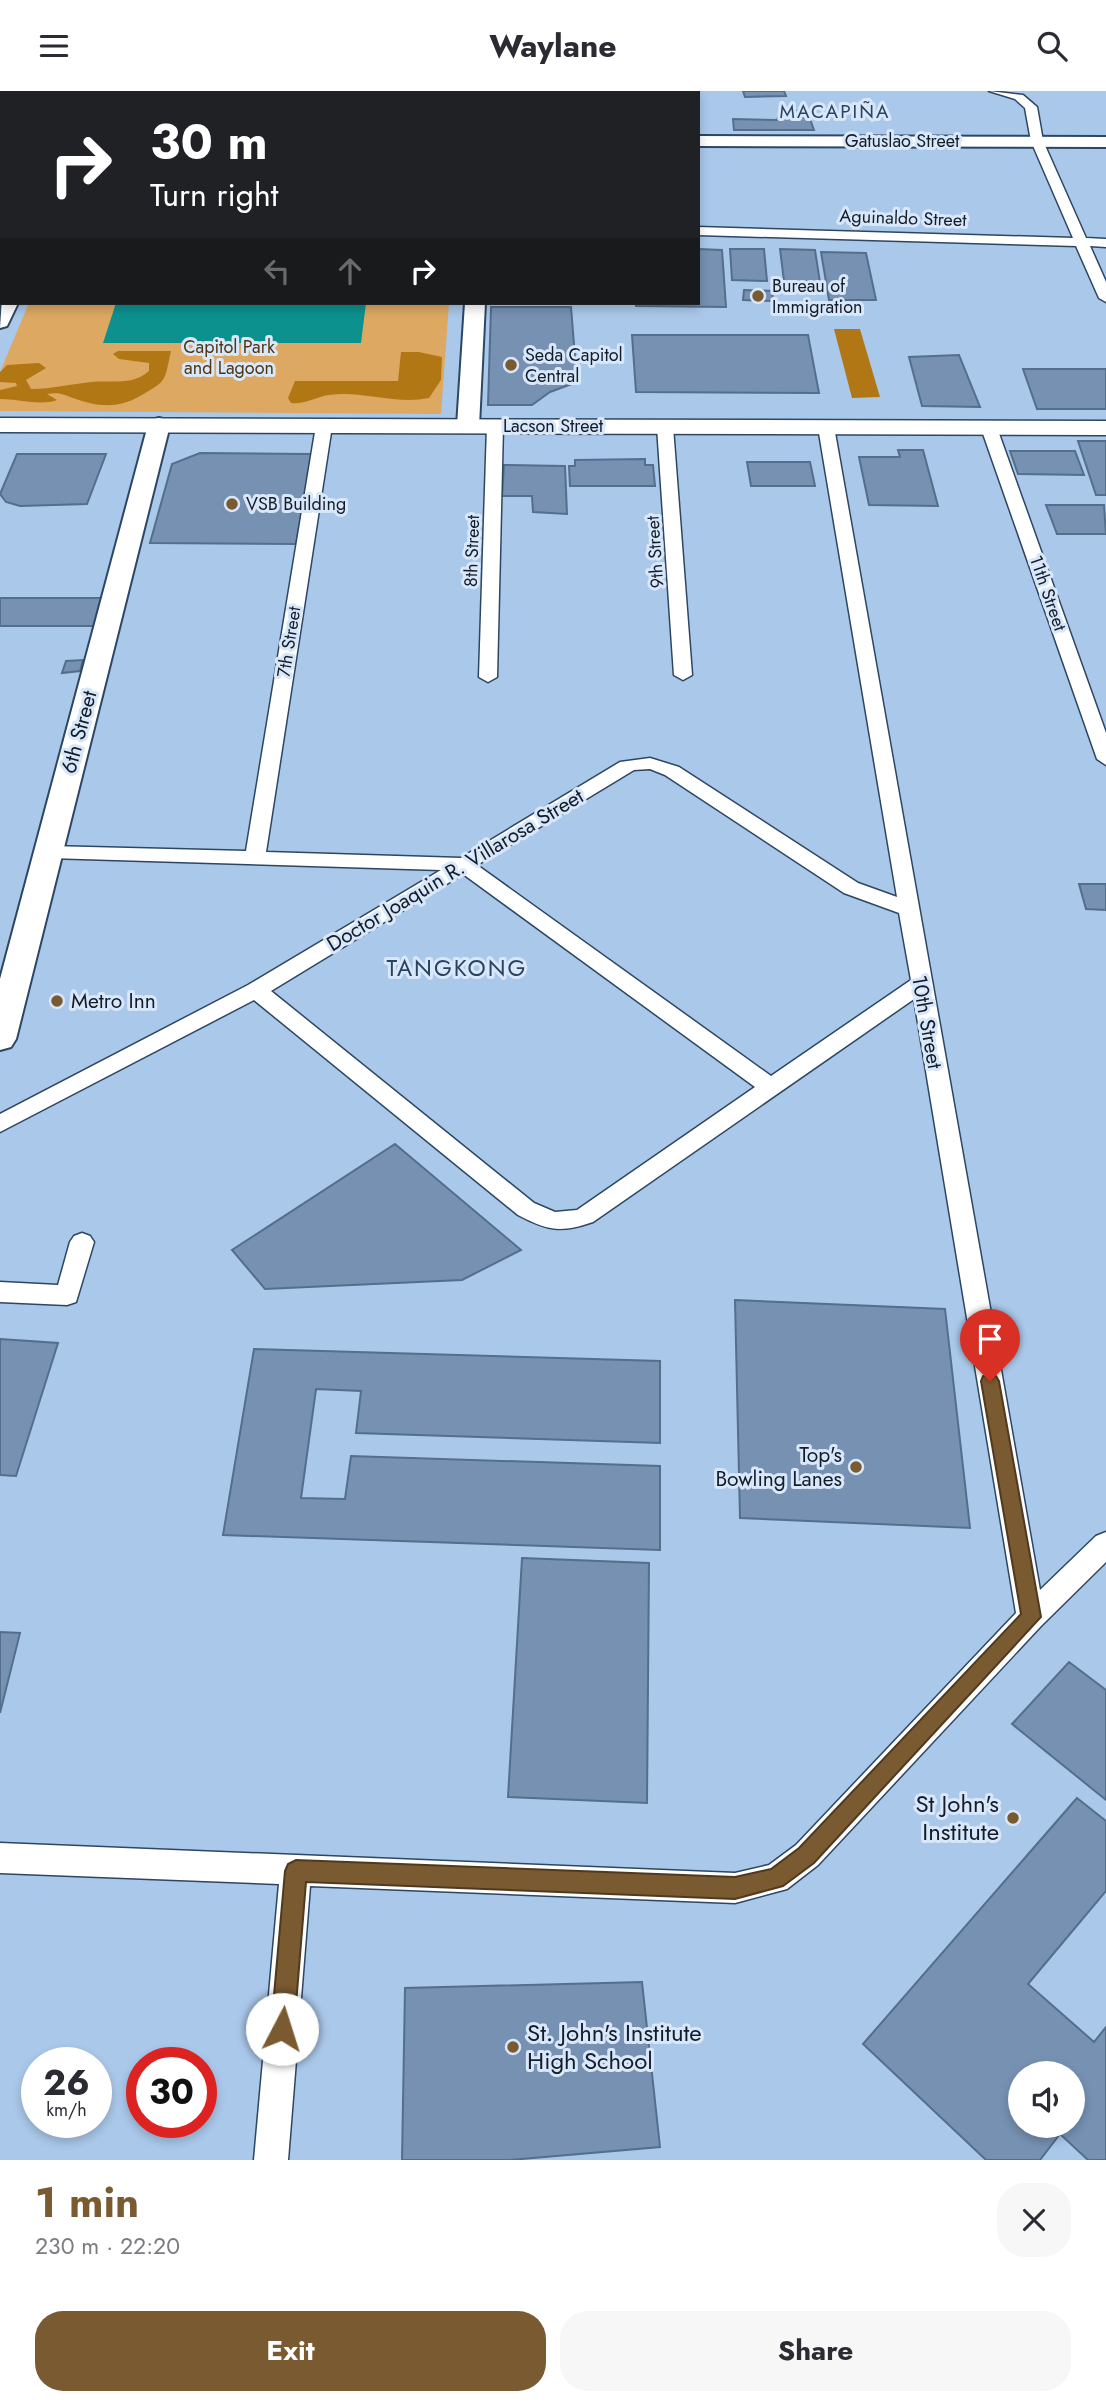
<!DOCTYPE html>
<meta charset="utf-8">
<style>
:root{--surface:#fff;--page:#f7f7f7;--text:#2b2b33;--muted:#7c7c81;--accent:#7a5a30}
body{margin:0;font-family:Jost,sans-serif;background:var(--page);color:var(--text);height:100vh;display:flex;flex-direction:column;font-size:26px;white-space:nowrap}
*{box-sizing:border-box;margin:0}
p{font-size:23px;color:var(--muted)}
.icon{flex:none;width:38px;height:38px;fill:none;stroke:currentColor;stroke-width:2;stroke-linecap:round;stroke-linejoin:round}
.map{position:relative;height:2069px;overflow:hidden}
.sheet{display:flex;flex-direction:column;background:var(--surface);flex:1}
.sheet>*{flex:none}
.hud{position:absolute;left:0px;top:0px;width:700px;height:214px;box-shadow:0 4px 10px #0003;background:#202124;color:#fff;overflow:hidden}
.fabs{position:absolute;left:1008px;top:1970px;display:grid;gap:14px}
.fabs a{display:grid;place-items:center;width:77px;height:77px;border-radius:50%;background:var(--surface);box-shadow:0 4px 10px #0003;font-size:35px}
.speed{position:absolute;left:21px;top:1956px;display:flex;gap:14px;font-size:35px;font-weight:700;text-align:center}
.speed>*{display:grid;place-content:center;width:91px;height:91px;border-radius:50%;background:var(--surface);box-shadow:0 4px 10px #0003;line-height:1}
.speed small{font-size:18px;font-weight:400}
.speed .limit{border:10px solid #d22;background:#fff;color:#111}
.pin{position:absolute;display:grid;place-items:center;width:60px;height:60px;color:#fff;margin:-72px -30px;border-radius:50% 50% 50% 0;rotate:-45deg;box-shadow:0 0 7px #0007}
.pin .icon{rotate:45deg}
.me{position:absolute;width:77px;margin:-38px;rotate:5deg;stroke-linejoin:round;filter:drop-shadow(0 0 5px #0008)}
.turn{display:flex;align-items:center;gap:24px;height:147px;padding:0 35px;font-size:32px}
.turn .icon{width:91px;height:91px;stroke-width:2.5}
.turn b{display:block;font-size:49px;line-height:60px}
.lanes{display:flex;align-items:center;height:66px;padding:0 35px;background:#0003;justify-content:center;gap:35px;direction:ltr}
.lanes .off{opacity:.35}
.round{display:grid;place-items:center;flex:none;width:74px;height:74px;border-radius:28px;background:var(--page)}
.summary{display:flex;align-items:center;justify-content:space-between;height:119px;padding:0 35px}
h1{font-size:42px;font-weight:700;line-height:52px;color:var(--accent)}
.button{display:flex;gap:14px;margin-top:auto;padding:14px 35px}
.button a{flex:1;height:80px;border-radius:28px;background:var(--accent);color:#fff;font-size:28px;font-weight:700;line-height:80px;text-align:center}
.button a+a{background:var(--page);color:var(--text)}
header{display:flex;justify-content:space-between;align-items:center;height:91px;padding:0 35px;background:var(--surface);font-size:32px;font-weight:700}
.map>svg:first-child{display:block}
</style>
<header><svg class="icon" aria-label="menu" viewBox="0 0 24 24"><path d="M4 6h16M4 12h16M4 18h16"/></svg>Waylane<svg class="icon" aria-label="search" viewBox="0 0 24 24"><circle cx="10" cy="10" r="6"/><path d="M15 15l6 6"/></svg></header>
<div class="map">
<svg width="1106" height="2069" viewBox="0 0 1106 2069">
<rect width="100%" height="100%" fill="#aac8ea"/>
<path fill="#dda861" d="M29 212H449L441 323 0 320V281Z"/>
<path fill="#b17715" d="M834 238H860L880 306 852 307Z
M118 260H171C164 291 168 289 140 305 118 318 97 316 73 307 62 303 59 301 47 303L57 309C42 315 17 308 0 308V299L17 295 16 292 0 291V281L7 274 39 272 46 277 26 289 31 298C52 298 71 293 91 291 112 289 132 295 149 280V272L119 268 113 263Z
M401 261H419L442 266 441 289 429 307C395 314 362 299 329 304 316 306 303 314 291 312L288 307 295 290H398Z"/>
<path fill="#0c918f" d="M116 212H366L361 252H103Z"/>
<path fill="#7691b2" stroke="#546e8d" stroke-width="2" fill-rule="evenodd" d="M123 0H242L123 2Z
M315 0H434L315 2Z
M743 0H784L786 5 745 6Z
M781 19 807 20 814 39H734L733 28 777 29Z
M698 158 722 159 726 216 636 215V212H698Z
M730 158H764L767 190 732 189Z
M780 158 815 159 821 198H785Z
M821 161 866 162 876 209H829Z
M744 199 773 200 772 210 743 209Z
M491 216H571L577 291 550 301 532 314H488Z
M632 244H808L819 302 636 301Z
M959 264 980 316 922 315 909 266Z
M1023 278H1106V318H1037Z
M1078 350H1106V404H1096Z
M898 359H923L938 415 869 414 859 366H900Z
M1010 360H1075L1084 384 1018 383Z
M200 362 312 363 296 453 150 452 172 373Z
M17 363H106L87 413 20 415 6 411 0 403Z
M645 368V374H653L655 395H570L569 375H575V369Z
M747 371H810L815 395H751Z
M504 374 565 375 567 423 533 421 532 405H502Z
M1046 414H1104L1106 443H1057Z
M0 507H103L95 535H0Z
M83 569 80 580 62 582 66 570Z
M1079 793H1106V819L1086 818Z
M395 1053 521 1159 462 1189 265 1198 232 1159Z
M735 1209 945 1218 970 1437 740 1427Z
M0 1248 58 1252 16 1385 0 1384Z
M254 1258 660 1270V1352L356 1342 361 1300 316 1298 301 1407 345 1408 351 1365 660 1375V1459L223 1444Z
M522 1467 649 1472 647 1712 508 1706Z
M0 1541 20 1542 0 1622Z
M1069 1571 1106 1599V1709L1012 1633Z
M1077 1707 1106 1730V1800L1028 1893 1094 1951 1106 1936V2069H1088L1060 2043 1040 2069H986L863 1953ZM1020 1983H1073V2035H1020Z
M642 1891 660 2056 510 2069H402L405 1897Z"/>
<g fill="none" stroke-linecap="round" stroke-linejoin="round">
<g stroke="#2d4663" stroke-width="3">
<path id="street" d="M989 0 1023 4 1037 16 1043 50 1086 147 1106 148V156L1090 155 1106 191V211L1099 207 1076 155 698 144V136L1073 147 1031 50 1025 17 1015 8Z
M324 330 332 335 266 761 461 767 620 671 650 667 679 676 858 792 897 806 818 336 826 331 834 336 1040 1499 1096 1445 1106 1441V1471L1041 1535 818 1774 787 1798 735 1812 310 1795 288 2069H254L279 1793 0 1782V1752L735 1782 769 1774 796 1754 1016 1522 914 908 593 1131C561 1142 548 1140 518 1124L254 909 0 1041V1023L248 894 441 779 49 767 42 765 39 761 42 757 49 755 246 760 316 335ZM650 678 665 684 844 802 899 822 911 889 771 985 477 774 634 679ZM463 783 755 996 577 1119 555 1121 534 1112 271 900Z
M495 330 503 335 497 586 488 591 479 586 487 335Z
M665 331 673 336 692 584 683 589 674 584 657 336Z
M989 332 997 337 1106 642V674L1097 668 981 337Z
M82 1142 90 1145 94 1151 76 1211 67 1214 0 1211V1191L58 1194 70 1151 74 1145Z"/>
</g>
<g stroke="#2d4663" stroke-width="4">
<path id="secondary" d="M86 0H102L85 2Z
M474 0H490V2H474Z
M0 35H2V45H0Z
M698 45 1106 46V56L698 55Z
M2 207V212H18L7 235 0 237Z
M465 212H485L479 335 476 340H460L457 335Z
M159 327 167 329 170 334 16 948 11 956 0 959V888L148 334 151 329Z"/>
</g>
<g stroke="#2d4663" stroke-width="3">
<path id="primary" d="M0 327 1106 330V344L0 341Z"/>
</g>
<use href="#street" fill="#fff" fill-rule="evenodd"/>
<use href="#secondary" fill="#fff" fill-rule="evenodd"/>
<use href="#primary" fill="#fff" fill-rule="evenodd"/>
</g>
<path fill="#7a5a30" stroke="#4f3a1f" stroke-width="2" d="M990 1283 996 1285 999 1290 1041 1526 814 1772 783 1795 735 1808 306 1791 294 1938 290 1946 282 1949 274 1946 271 1938 285 1780 288 1773 296 1769 735 1786 771 1778 799 1757 1021 1523 981 1290 983 1285Z"/>
<g fill="#7a5a30" stroke="#d8e7f9" stroke-width="2.5">
<circle cx="758" cy="205" r="7"/>
<circle cx="511" cy="274" r="7"/>
<circle cx="232" cy="413" r="7"/>
<circle cx="57" cy="910" r="7"/>
<circle cx="856" cy="1376" r="7"/>
<circle cx="1013" cy="1727" r="7"/>
<circle cx="513" cy="1956" r="7"/>
</g>
<g text-anchor="middle" stroke-width="6" stroke-linejoin="round" paint-order="stroke">
<g font-size="18" fill="#131d2a" stroke="#d8e7f9">
<text x="902" y="56">Gatuslao Street</text>
<text transform="translate(903 127) rotate(2)" y="6">Aguinaldo Street</text>
<text x="553" y="341">Lacson Street</text>
<text transform="translate(472 460) rotate(-88)" y="6">8th Street</text>
<text transform="translate(655 461) rotate(-94)" y="6">9th Street</text>
<text transform="translate(1048 502) rotate(71)" y="6">11th Street</text>
<text transform="translate(289 551) rotate(-81)" y="6">7th Street</text>
</g>
<g font-size="18" fill="#131d2a" stroke="#d8e7f9" text-anchor="start">
<text x="772" y="201">Bureau of<tspan x="772" dy="21">Immigration</tspan></text>
<text x="525" y="270">Seda Capitol<tspan x="525" dy="21">Central</tspan></text>
<text x="246" y="419">VSB Building</text>
</g>
<g font-size="18" fill="#4f3612" stroke="#d8e7f9">
<text x="229" y="262">Capitol Park<tspan x="229" dy="21">and Lagoon</tspan></text>
</g>
<g font-size="19" letter-spacing="2" fill="#2a4360" stroke="#d8e7f9">
<text x="835" y="27">MACAPIÑA</text>
</g>
<g font-size="21" fill="#131d2a" stroke="#d8e7f9">
<text transform="translate(79 641) rotate(-75)" y="7">6th Street</text>
<text transform="translate(455 779) rotate(-31)" y="7">Doctor Joaquin R. Villarosa Street</text>
<text transform="translate(927 931) rotate(80)" y="7">10th Street</text>
</g>
<g font-size="21" fill="#131d2a" stroke="#d8e7f9" text-anchor="start">
<text x="71" y="917">Metro Inn</text>
<text x="842" y="1371" text-anchor="end">Top's<tspan x="842" dy="24">Bowling Lanes</tspan></text>
</g>
<g font-size="23" letter-spacing="2" fill="#2a4360" stroke="#d8e7f9">
<text x="457" y="885">TANGKONG</text>
</g>
<g font-size="24" fill="#131d2a" stroke="#d8e7f9" text-anchor="end">
<text x="999" y="1721">St John's<tspan x="999" dy="28">Institute</tspan></text>
<text x="527" y="1950" text-anchor="start">St. John's Institute<tspan x="527" dy="28">High School</tspan></text>
</g>
</g>
</svg>
<div class="fabs">
<a><svg class="icon" aria-label="sound" viewBox="0 0 24 24"><path d="M4 9h4l5-4v14l-5-4H4zM17 9q2 3 0 6"/></svg></a>
</div>
<div class="speed"><div>26<small>km/h</small></div><div class="limit">30</div></div>
<div class="pin" style="left:990px;top:1290px;background:#d93025"><svg class="icon" aria-label="arrive" viewBox="0 0 24 24"><path d="M6 21V4h12l-3 4 3 4H6"/></svg></div>
<svg class="me" style="left:282px;top:1938px" viewBox="-20 -20 40 40"><circle r="19" fill="#fff"/><path d="M0-13L10 11 0 6-10 11z" fill="#7a5a30"/></svg>
<div class="hud">
<div class="turn"><svg class="icon" aria-label="right" viewBox="0 0 24 24"><path d="M7 20v-9h11M14 6l5 5-5 5"/></svg><div><b>30 m</b>Turn right</div></div>
<div class="lanes"><svg class="icon off" aria-label="left" viewBox="0 0 24 24"><path d="M17 20v-9H6M10 6l-5 5 5 5"/></svg><svg class="icon off" aria-label="ahead" viewBox="0 0 24 24"><path d="M12 20V5M6 11l6-6 6 6"/></svg><svg class="icon" aria-label="right" viewBox="0 0 24 24"><path d="M7 20v-9h11M14 6l5 5-5 5"/></svg></div>
</div>
</div>
<section class="sheet">
<div class="summary"><div><h1>1 min</h1><p>230 m · 22:20</p></div><a class="round"><svg class="icon" aria-label="close" viewBox="0 0 24 24"><path d="M6 6l12 12M18 6L6 18"/></svg></a></div>
<div class="button"><a>Exit</a><a>Share</a></div>
</section>
